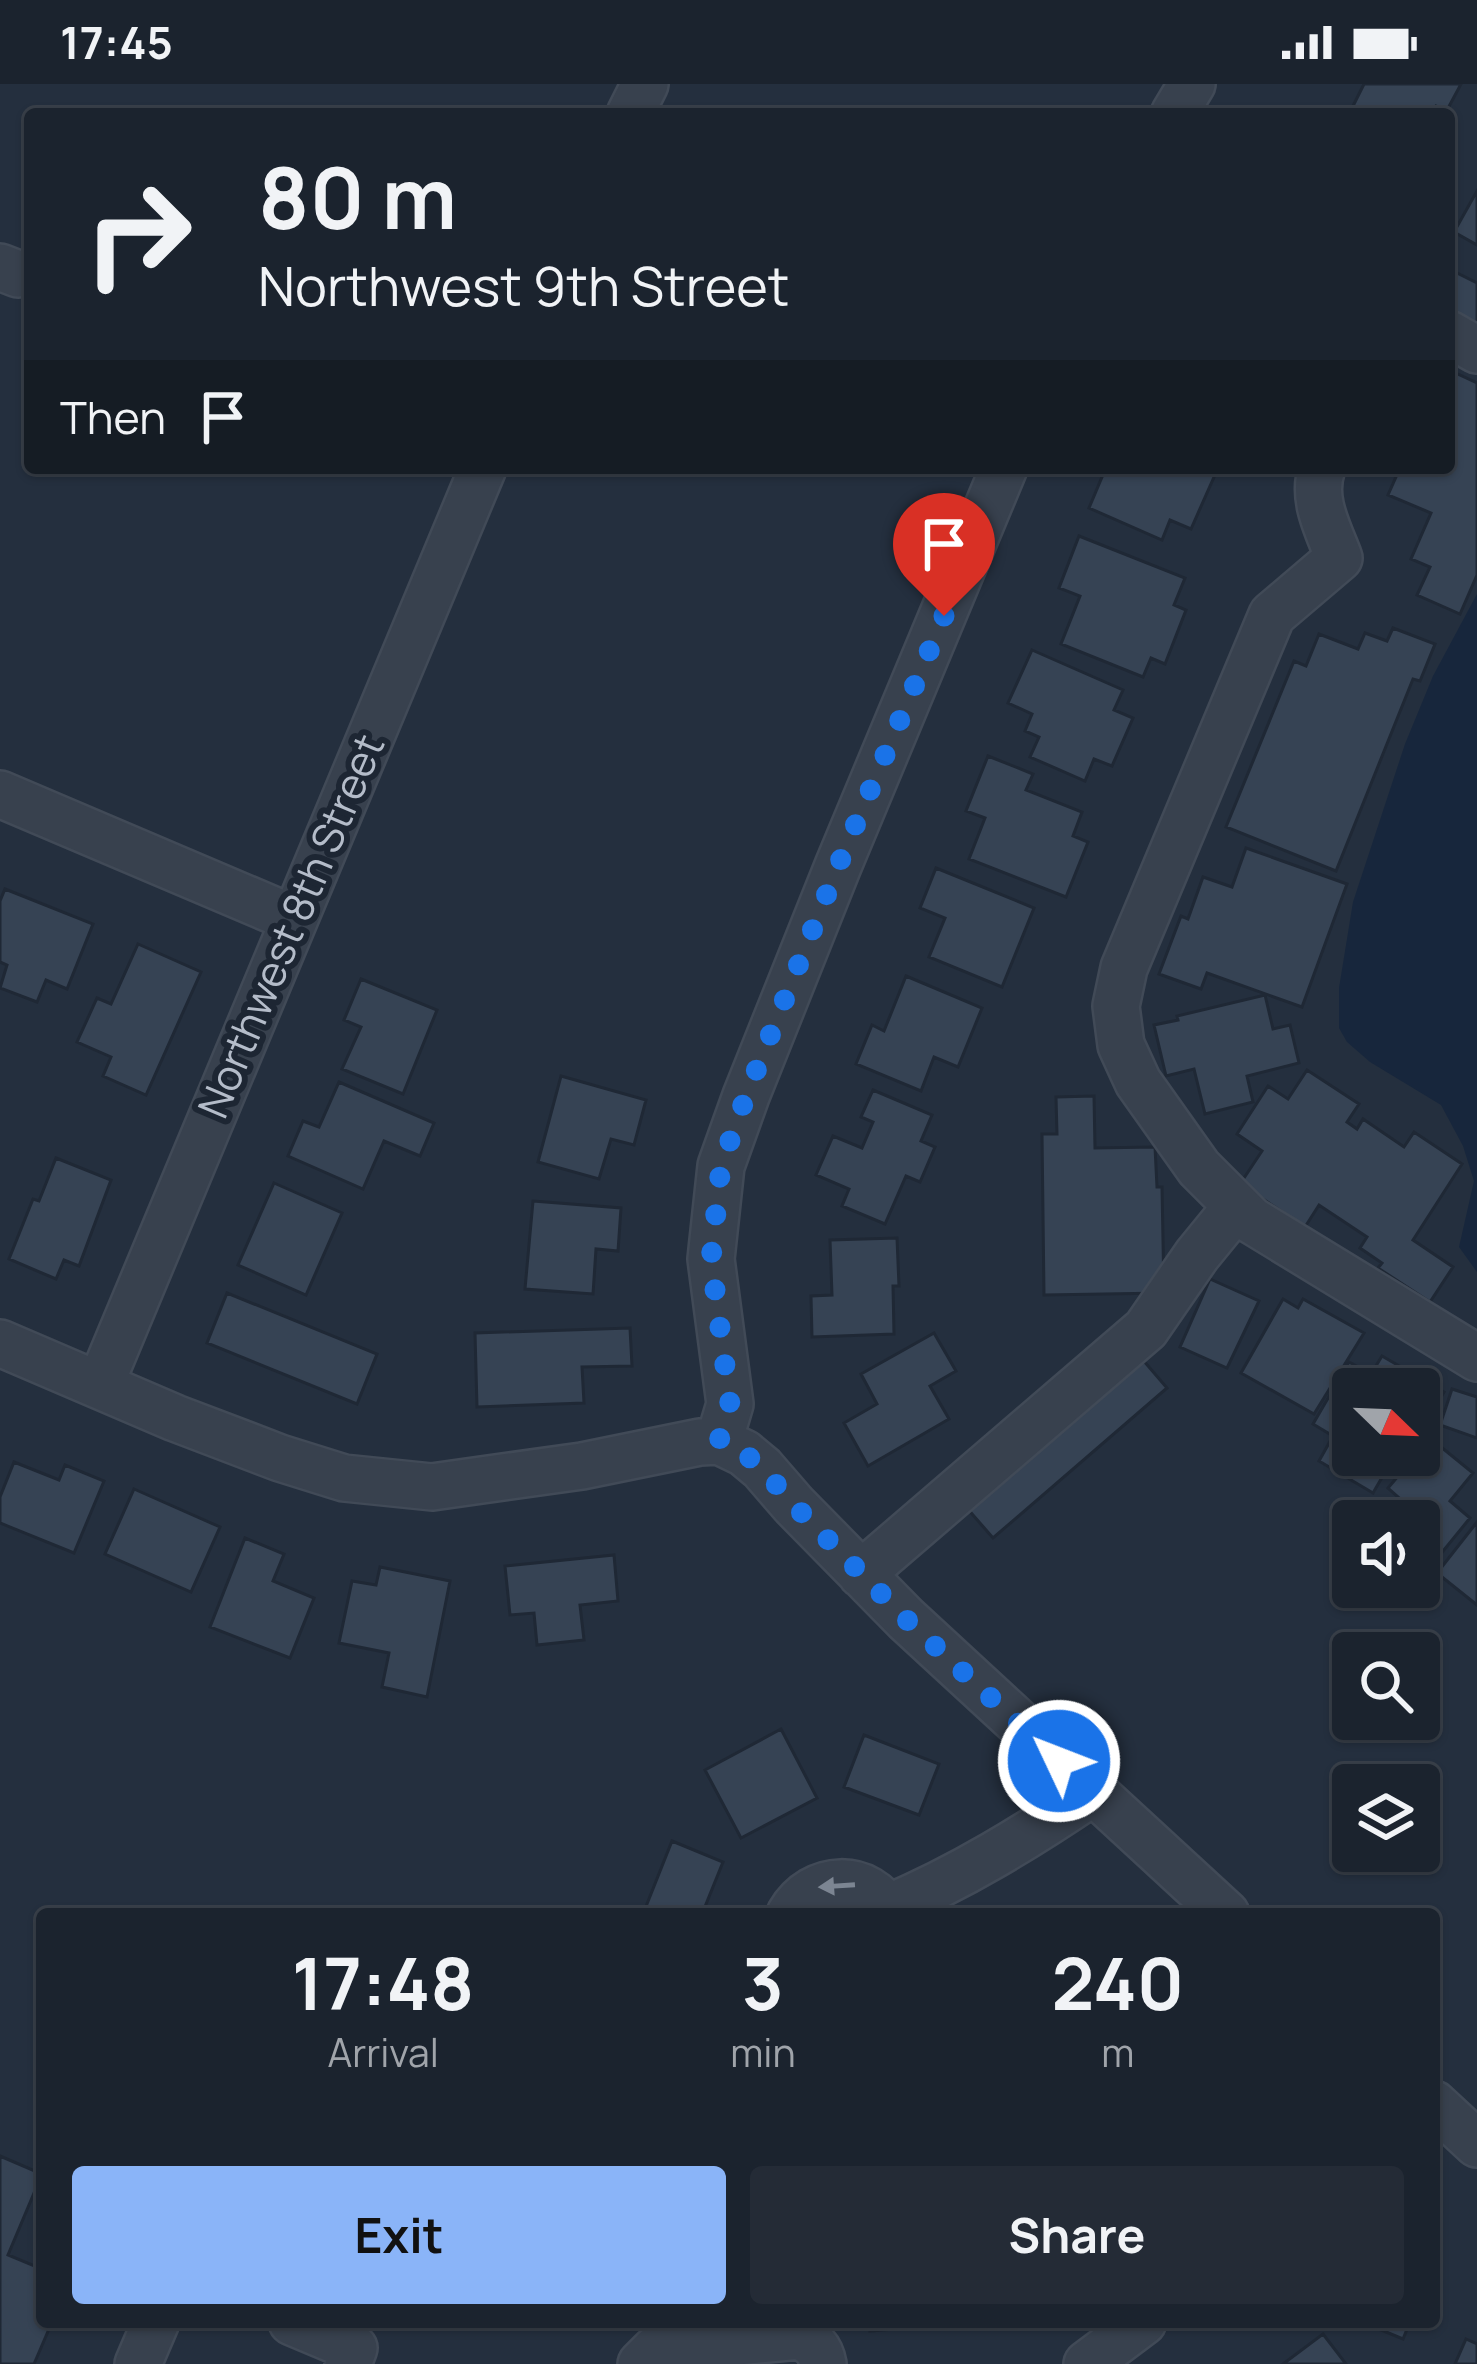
<!DOCTYPE html>
<style>
:root{--surface:#1b232e;--page:#242b36;--text:#f1f3f6;--muted:#a0a4aa;--line:#39404a;--accent:#8ab4f8}
body{margin:0;font-family:Manrope,sans-serif;background:var(--page);color:var(--text);height:100vh;display:flex;flex-direction:column;font-size:45px;white-space:nowrap}
*{box-sizing:border-box;margin:0}
p{font-size:39px;color:var(--muted)}
.icon{flex:none;width:66px;height:66px;fill:none;stroke:currentColor;stroke-width:2;stroke-linecap:round;stroke-linejoin:round}
.map{position:relative;flex:1;overflow:hidden}
.sheet{position:absolute;left:36px;top:1824px;width:1404px;height:420px;display:flex;flex-direction:column;background:var(--surface);border-radius:12px;box-shadow:0 3px 9px #0004,0 0 0 3px var(--line)}
.sheet>*{flex:none}
.hud{position:absolute;left:24px;top:24px;width:1431px;height:366px;border-radius:12px;box-shadow:0 3px 9px #0004,0 0 0 3px var(--line);background:#1b232e;color:var(--text);overflow:hidden}
.needle{width:78px;rotate:113deg}
.fabs{position:absolute;left:1332px;top:1284px;display:grid;gap:24px}
.fabs a{display:grid;place-items:center;width:108px;height:108px;border-radius:12px;background:var(--surface);box-shadow:0 3px 9px #0004,0 0 0 3px var(--line);font-size:60px}
.pin{position:absolute;display:grid;place-items:center;width:102px;height:102px;color:#fff;margin:-123px -51px;border-radius:50% 50% 50% 0;rotate:-45deg;box-shadow:0 0 12px #0007}
.pin .icon{rotate:45deg}
.me{position:absolute;width:132px;margin:-66px;rotate:313deg;stroke-linejoin:round;filter:drop-shadow(0 0 9px #0008)}
.turn{display:flex;align-items:center;gap:42px;height:252px;padding:0 36px;font-size:54px}
.turn .icon{width:156px;height:156px;stroke-width:2.5}
.turn b{display:block;font-size:84px;line-height:102px}
.then{display:flex;align-items:center;height:114px;padding:0 36px;background:#0003;gap:24px;font-size:45px}
.eta{display:flex;justify-content:space-evenly;align-items:center;height:204px;text-align:center}
.eta b{font-size:72px;font-weight:700;line-height:84px}
.cta{display:flex;gap:24px;margin-top:auto;padding:24px 36px}
.cta a{flex:1;height:138px;border-radius:12px;background:var(--accent);color:#111;font-size:48px;font-weight:700;line-height:138px;text-align:center}
.cta a+a{background:var(--page);color:var(--text)}
.status{display:flex;justify-content:space-between;align-items:center;height:84px;padding:0 60px;background:var(--surface);direction:ltr}
.status svg{height:33px;fill:currentColor}
.map>svg:first-child{display:block}
</style>
<div class="status"><b>17:45</b><svg viewBox="0 0 49 12"><path d="M0 12V9h3v3zM5 12V6h3v6zM10 12V3h3v9zM15 12V0h3v12zM26 1h20v11H26zM47 4h2v5h-2z"/></svg></div>
<div class="map">
<svg width="1477" height="2280" viewBox="0 0 1477 2280">
<rect width="100%" height="100%" fill="#242f3e"/>
<path fill="#17263c" d="M1477 510V1188L1459 1163 1474 1097 1463 1062 1441 1021 1370 978 1347 958 1339 944V904L1353 818 1405 660 1433 592Z"/>
<path fill="#364354" stroke="#1f2835" stroke-width="3" d="M1364 0H1461L1446 28 1436 22 1431 30H1349Z
M1477 107V161L1454 148Z
M1449 185 1477 199V243L1449 230Z
M1449 286 1477 299V491L1460 530 1417 511 1430 483 1411 475 1431 429 1388 411 1400 384H1449Z
M1119 384H1218L1191 445 1170 436 1162 456 1089 424 1105 386 1116 390Z
M1079 452 1185 494 1174 521 1186 526 1165 580 1151 574 1143 593 1061 560 1080 512 1059 504Z
M1393 544 1435 560 1420 597 1413 595 1336 787 1226 743 1294 577 1306 582 1319 550 1358 565 1365 549 1387 557Z
M1032 566 1123 606 1114 626 1133 634 1112 682 1094 675 1085 697 1030 673 1039 653 1025 647 1032 630 1008 619Z
M988 672 1033 690 1026 706 1082 728 1073 752 1088 758 1066 813 969 775 985 734 966 727Z
M1246 764 1347 800 1302 923 1207 889 1201 905 1159 890 1181 832 1188 835 1203 793 1232 803Z
M936 784 1034 824 1002 903 929 873 945 834 920 824Z
M5 805 93 840 67 905 46 896 37 918 0 904 7 881 0 878V817Z
M138 860 201 888 146 1011 103 992 111 973 77 958 97 914 111 920Z
M906 892 982 924 958 983 934 973 921 1007 856 980 872 941 884 947Z
M361 895 437 926 403 1010 342 985 361 943 344 936Z
M1265 911 1273 945 1290 941 1299 979 1247 992 1253 1018 1205 1030 1194 985 1166 992 1154 941 1178 936 1177 932Z
M1307 986 1359 1020 1347 1038 1357 1045 1363 1035 1404 1063 1414 1048 1462 1080 1413 1156 1453 1183 1430 1218 1378 1184 1382 1179 1360 1164 1367 1153 1319 1121 1305 1143 1240 1100 1262 1067 1237 1050 1268 1002 1288 1015Z
M561 992 646 1016 634 1061 611 1055 599 1095 538 1078Z
M339 998 434 1039 420 1072 384 1057 363 1105 288 1072 303 1037 319 1043Z
M873 1006 932 1031 921 1057 935 1063 920 1098 906 1092 885 1140 842 1122 849 1105 816 1091 833 1052 862 1064 873 1038 861 1033Z
M1094 1012 1095 1064 1155 1063 1157 1103H1162L1164 1209 1044 1211 1042 1050H1057L1056 1013Z
M56 1074 111 1096 79 1182 64 1176 56 1195 9 1175 33 1115 39 1117Z
M274 1099 342 1129 306 1211 238 1181Z
M533 1117 621 1124 618 1167 596 1165 593 1210 525 1205Z
M897 1154 899 1202H893L894 1250 812 1253 811 1212 832 1211 830 1156Z
M1210 1195 1259 1217 1227 1284 1180 1263Z
M227 1209 377 1270 357 1320 207 1259Z
M1283 1215 1298 1224 1303 1215 1364 1249 1314 1330 1241 1289Z
M630 1244 632 1282 582 1283 584 1319 477 1323 475 1249Z
M934 1249 956 1287 930 1302 949 1335 868 1382 844 1339 877 1320 861 1290Z
M1382 1272 1444 1308 1423 1344 1419 1342V1305H1353V1371H1395L1373 1409 1319 1377 1333 1352 1313 1340 1349 1278 1371 1290Z
M1143 1276 1167 1304 993 1454 966 1423Z
M1452 1305 1477 1313V1354L1440 1341Z
M1430 1354 1473 1389 1450 1417 1470 1434 1435 1477 1419 1464V1437H1394L1407 1421 1388 1404 1416 1371H1419Z
M14 1378 59 1396 65 1381 104 1397 74 1469 0 1439V1413Z
M134 1405 220 1443 191 1508 105 1470Z
M1477 1438V1521L1437 1489Z
M245 1454 284 1470 273 1497 314 1514 290 1574 210 1543Z
M614 1471 618 1517 580 1521 584 1556 537 1561 534 1529 510 1531 505 1482Z
M380 1483 450 1497 427 1613 382 1603 389 1569 339 1559 352 1497 376 1501Z
M781 1645 817 1714 741 1754 705 1686Z
M864 1651 939 1680 919 1731 844 1703Z
M672 1757 723 1778 702 1830H643Z
M0 2072 42 2090 8 2171 42 2185V2238H52L34 2280H0Z
M869 2238H969L870 2247Z
M1362 2238H1410L1403 2255Z
M1323 2250 1346 2280H1283Z
M1466 2255 1477 2260V2280H1455Z"/>
<g fill="none" stroke-linecap="round" stroke-linejoin="round">
<g stroke="#414a57" stroke-width="50">
<path id="minor" d="M630 30 645 0
M1174 30 1192 0
M0 183 18 190
M1449 250 1477 266
M1322 384C1311 415 1328 445 1339 474L1272 531 1124 884 1116 922 1121 961 1138 998 1199 1084 1251 1136 1477 1274
M0 710 294 835
M0 1259 175 1334 280 1374 344 1394 432 1403 582 1382 700 1358 719 1357 744 1369 762 1384 794 1421 906 1535 1226 1830
M100 1301 483 384
M719 1357 730 1320 711 1175 721 1082 746 1012 838 782 1004 384
M861 1490 1146 1245 1197 1171 1237 1122
M888 1824C960 1794 1028 1752 1093 1708
M790 1830C813 1790 868 1787 891 1830
M1434 2020 1477 2060
M292 2238 354 2264 348 2280
M138 2280 156 2238
M641 2280 655 2266 799 2252C813 2258 820 2264 823 2280
M1087 2280 1143 2238"/>
</g>
<use href="#minor" stroke="#38414e" stroke-width="45"/>
</g>
<defs><path id="oneway-solid" d="M-6-.8H1V-3.2L6.5 0L1 3.2V.8H-6Z" transform="scale(3)"/></defs>
<use fill="#7c8592" href="#oneway-solid" transform="translate(837 1802) rotate(176)"/>
<g fill="none" stroke-linecap="round" stroke-linejoin="round">
<path stroke="#1a73e8" stroke-width="21" stroke-dasharray="0 37.8" d="M944 532 838 782 746 1012 721 1082 711 1175 730 1320 719 1357 744 1369 762 1384 794 1421 906 1535 1059 1677"/>
</g>
<g text-anchor="middle" stroke-width="12" stroke-linejoin="round" paint-order="stroke">
<g font-size="42" fill="#b4bcc9" stroke="#1d2633">
<text transform="translate(291 842) rotate(-67)" y="15">Northwest 8th Street</text>
</g>
</g>
</svg>
<div class="fabs">
<a><svg class="needle" viewBox="-14 -14 28 28"><path d="M0-13l5 13h-10z" fill="#e53935"/><path d="M0 13l5-13h-10z" fill="#a0a4aa"/></svg></a>
<a><svg class="icon" aria-label="sound" viewBox="0 0 24 24"><path d="M4 9h4l5-4v14l-5-4H4zM17 9q2 3 0 6"/></svg></a>
<a><svg class="icon" aria-label="search" viewBox="0 0 24 24"><circle cx="10" cy="10" r="6"/><path d="M15 15l6 6"/></svg></a>
<a><svg class="icon" aria-label="layers" viewBox="0 0 24 24"><path d="M12 4l9 5-9 5-9-5zM3 14l9 5 9-5"/></svg></a>
</div>
<div class="pin" style="left:944px;top:532px;background:#d93025"><svg class="icon" aria-label="arrive" viewBox="0 0 24 24"><path d="M6 21V4h12l-3 4 3 4H6"/></svg></div>
<svg class="me" style="left:1059px;top:1677px" viewBox="-20 -20 40 40"><circle r="17" fill="#1a73e8" stroke="#fff" stroke-width="3"/><path d="M0-11L8 9 0 5-8 9z" fill="#fff"/></svg>
<div class="hud">
<div class="turn"><svg class="icon" aria-label="right" viewBox="0 0 24 24"><path d="M7 20v-9h11M14 6l5 5-5 5"/></svg><div><b>80 m</b>Northwest 9th Street</div></div>
<div class="then">Then<svg class="icon" aria-label="arrive" viewBox="0 0 24 24"><path d="M6 21V4h12l-3 4 3 4H6"/></svg></div>
</div>
<section class="sheet">
<div class="eta">
<div><b>17:48</b><p>Arrival</p></div>
<div><b>3</b><p>min</p></div>
<div><b>240</b><p>m</p></div>
</div>
<div class="cta"><a>Exit</a><a>Share</a></div>
</section>
</div>
